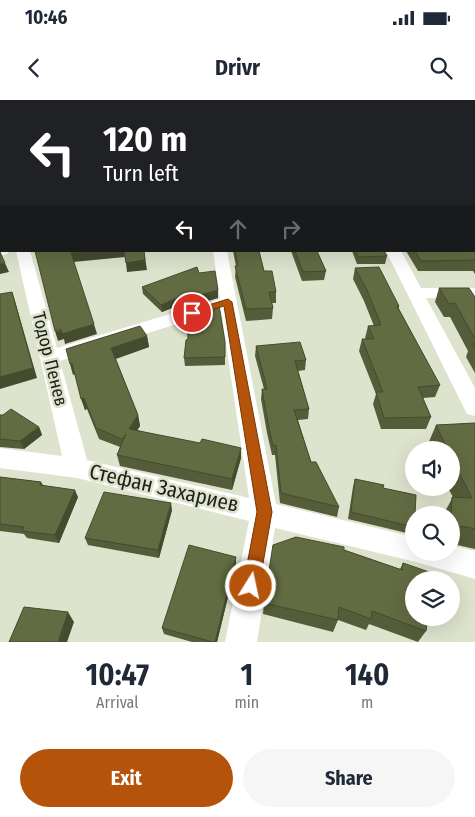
<!DOCTYPE html>
<meta charset="utf-8">
<style>
:root{--surface:#fff;--page:#f6f6f7;--text:#1f2937;--muted:#747a83;--accent:#b45309}
body{margin:0;font-family:"Fira Sans Condensed",sans-serif;background:var(--page);color:var(--text);height:100vh;display:flex;flex-direction:column;font-size:19px;white-space:nowrap}
*{box-sizing:border-box;margin:0}
p{font-size:16px;color:var(--muted)}
.icon{flex:none;width:28px;height:28px;fill:none;stroke:currentColor;stroke-width:2;stroke-linecap:round;stroke-linejoin:round}
.map{position:relative;height:542px;overflow:hidden}
.side{display:flex;flex-direction:column;background:var(--surface);flex:1}
.side>*{flex:none}
.guide{position:absolute;left:0px;top:0px;width:475px;height:152px;box-shadow:0 5px 20px #0002;background:#202124;color:#fff;overflow:hidden}
.tools{position:absolute;left:405px;top:341px;display:grid;gap:10px}
.tools a{display:grid;place-items:center;width:55px;height:55px;border-radius:50%;background:var(--surface);box-shadow:0 5px 20px #0002;font-size:25px}
.pin{position:absolute;display:grid;place-items:center;width:42px;height:42px;color:#fff;margin:-21px;border:2px solid #fff;border-radius:50%;box-shadow:0 1px 5px #0007}
.me{position:absolute;width:55px;margin:-28px;rotate:10deg;stroke-linejoin:round;filter:drop-shadow(0 0 4px #0008)}
.turn{display:flex;align-items:center;gap:18px;height:105px;padding:0 20px;font-size:22px}
.turn .icon{width:65px;height:65px;stroke-width:2.5}
.turn b{display:block;font-size:35px;line-height:42px}
.lanes{display:flex;align-items:center;height:48px;padding:0 20px;background:#0003;justify-content:center;gap:25px;direction:ltr}
.lanes .off{opacity:.35}
.eta{display:flex;justify-content:space-evenly;align-items:center;height:85px;text-align:center}
.eta b{font-size:30px;font-weight:700;line-height:35px}
.primary-button{display:flex;gap:10px;margin-top:auto;padding:10px 20px}
.primary-button a{flex:1;height:58px;border-radius:30px;background:var(--accent);color:#fff;font-size:20px;font-weight:700;line-height:58px;text-align:center}
.primary-button a+a{background:var(--page);color:var(--text)}
.status{display:flex;justify-content:space-between;align-items:center;height:35px;padding:0 25px;background:var(--surface);direction:ltr}
.status svg{height:14px;fill:currentColor}
header{display:flex;justify-content:space-between;align-items:center;height:65px;padding:0 20px;background:var(--surface);font-size:22px;font-weight:700}
.map>svg:first-child{display:block}
</style>
<div class="status"><b>10:46</b><svg viewBox="0 0 49 12"><path d="M0 12V9h3v3zM5 12V6h3v6zM10 12V3h3v9zM15 12V0h3v12zM26 1h20v11H26zM47 4h2v5h-2z"/></svg></div>
<header><svg class="icon" aria-label="back" viewBox="0 0 24 24"><path d="M15 5l-7 7 7 7"/></svg>Drivr<svg class="icon" aria-label="search" viewBox="0 0 24 24"><circle cx="10" cy="10" r="6"/><path d="M15 15l6 6"/></svg></header>
<div class="map">
<svg width="475" height="542" viewBox="0 0 475 542">
<rect width="100%" height="100%" fill="#dde3cd"/>
<g fill="none" stroke-linecap="round" stroke-linejoin="round">
<path fill="#fff" fill-rule="evenodd" d="M192 0H200V1H192Z
M0 54H1V65H0Z
M0 147 1 151H9L7 154 0 156Z
M16 151H30L57 248 220 199 213 151H227L276 404 414 437V452H451V445L475 451V479L416 462 275 428 257 542H225L249 421 77 378 0 368V348L62 356ZM221 210 249 398 87 360 60 261Z
M386 151H401L421 188H475V198H426L475 288V316L467 314 464 308Z"/>
</g>
<path fill="#545c39" d="M268 0H475V96H474V1H269Z
M475 118V174L473 171H418L406 151H474Z
M233 151H259L264 171 276 192V203H272L273 208 272 219 246 221 235 177 236 166Z
M291 151H317L326 171 324 180 302 181Z
M352 151H384L387 156 385 164H357Z
M355 168 399 206V209L440 285 435 297 423 298 431 317 426 329H381L373 304 376 294 359 251 362 239H366L365 238 368 226H374L364 201 353 179Z
M199 173 218 190V198L187 207V202L162 212 143 194 142 187Z
M439 188 475 197V273L466 257 468 251 450 217H444L435 202Z
M147 236 149 247 116 259 138 315 140 326 137 330 241 358 232 390 120 366 117 355 120 347 99 339 87 309 85 310 75 274 73 275Z
M225 242V265L185 266 184 258Z
M256 246 306 260 305 270 298 271 309 309 308 319 298 320 311 362 339 407 337 417 280 403 275 355H272L267 333 261 299 262 289H264L255 256Z
M0 315 39 327 42 335 24 349 0 347Z
M475 323V449L453 444 451 446V415H443L453 397 448 388H451V350H431L428 344 436 325Z
M0 377 41 382 43 385 78 397 59 443 27 438 24 434 0 431Z
M355 379 383 388 414 415V428L411 434 348 419 353 387Z
M172 410 159 458 88 445 85 438Z
M344 450 400 469 403 463 426 531 418 542 369 524 366 530 338 520 333 532 263 514 264 503Z
M236 464 217 542H192L164 534 162 528Z"/>
<path fill="#454b2e" d="M0 137H1V146H0Z
M87 151H124L125 157 73 162 71 153Z
M144 151 147 170 127 172 126 163Z
M5 163 9 172 0 174V164Z
M218 190V198L187 207V202L162 212 161 205 186 194Z
M12 192 15 201 37 278 0 289V277Z
M94 224 97 234 65 244 64 239 58 241 55 231Z
M147 236 149 247 114 259 111 248Z
M72 263 75 274 73 275 70 264Z
M84 298 87 309 85 310 81 299Z
M138 315 140 326 131 340 129 329Z
M39 327 42 335 24 349 20 341Z
M241 348V358L232 390V379Z
M75 390 78 397 59 443 55 435Z
M171 403 172 410 159 458 158 450Z
M236 457V464L217 542H215Z
M68 512 74 522 67 542H58Z"/>
<path fill="#626b42" stroke="#454b2e" d="M0 0H189L190 1H1V28L0 25V16L1 15Z
M210 0H227L228 1H210Z
M277 0H475V86H474V1H278Z
M0 110H1V137H0Z
M474 118H475V160L421 161 415 151H474Z
M35 151H87L71 153 94 224 62 234 61 229 55 231Z
M124 151H144L145 160 126 163Z
M235 151H259L264 171H272L276 192H269L273 208 246 209 235 166H238Z
M295 151H317L326 171 303 172Z
M356 151H384L387 156 358 157Z
M0 152 5 163 0 164Z
M197 167 199 173 215 171 218 190 187 199 186 194 161 205 142 187Z
M379 167 399 206H397L440 285 418 287 431 317 384 318 376 292H383L362 239H374L368 226 381 225 367 190 355 168Z
M439 188H469L475 197V239L455 203 449 204Z
M12 192 33 268 0 277V194Z
M219 205 225 242V257L184 258 186 240 188 239 187 215Z
M140 226 147 236 111 248 138 315 129 329 200 343 202 339 241 348 232 379 117 355 126 334 122 339 96 328 84 298 81 299 72 263 70 264 66 249Z
M300 242 306 260 295 261 309 309 294 310 311 362H316L339 407 281 393 276 345 273 346 268 323 262 289H267L256 246Z
M472 243H475V248Z
M11 309 39 327 20 341 0 339V315H3Z
M475 323V429L462 426 459 428V433L451 430V415L452 397 472 398 451 357V350H448L436 325Z
M0 377 41 382 40 385 75 390 55 435 22 431 24 427 0 424Z
M355 379 384 385 383 388 416 395 415 415H414V427L351 412Z
M104 392 171 403 158 450 85 438Z
M296 437 344 447V450L402 470 403 463 432 473 431 480H414V518H428L426 531 372 511 371 519 339 507 338 520 264 503 273 445Z
M189 445 236 457 215 542H213L162 528Z
M24 507 68 512 58 542H9Z"/>
<path fill="#b45309" stroke="#753606" d="M228 199 232 202 272 412 259 486 257 492 251 495 245 492 243 486 257 412 224 206 192 216 187 213 189 211Z"/>
<g text-anchor="middle" stroke-width="5" stroke-linejoin="round" paint-order="stroke">
<g font-size="18" fill="#1e2018" stroke="#dde3cd">
<text transform="translate(50 259) rotate(76)" y="6">Тодор Пенев</text>
</g>
<g font-size="21" fill="#1e2018" stroke="#dde3cd">
<text transform="translate(164 388) rotate(13)" y="7">Стефан Захариев</text>
</g>
</g>
</svg>
<div class="tools">
<a><svg class="icon" aria-label="sound" viewBox="0 0 24 24"><path d="M4 9h4l5-4v14l-5-4H4zM17 9q2 3 0 6"/></svg></a>
<a><svg class="icon" aria-label="search" viewBox="0 0 24 24"><circle cx="10" cy="10" r="6"/><path d="M15 15l6 6"/></svg></a>
<a><svg class="icon" aria-label="layers" viewBox="0 0 24 24"><path d="M12 4l9 5-9 5-9-5zM3 14l9 5 9-5"/></svg></a>
</div>
<div class="pin" style="left:192px;top:213px;background:#d93025"><svg class="icon" aria-label="arrive" viewBox="0 0 24 24"><path d="M6 21V4h12l-3 4 3 4H6"/></svg></div>
<svg class="me" style="left:251px;top:486px" viewBox="-20 -20 40 40"><circle r="17" fill="#b45309" stroke="#fff" stroke-width="3"/><path d="M0-11L8 9 0 5-8 9z" fill="#fff"/></svg>
<div class="guide">
<div class="turn"><svg class="icon" aria-label="left" viewBox="0 0 24 24"><path d="M17 20v-9H6M10 6l-5 5 5 5"/></svg><div><b>120 m</b>Turn left</div></div>
<div class="lanes"><svg class="icon" aria-label="left" viewBox="0 0 24 24"><path d="M17 20v-9H6M10 6l-5 5 5 5"/></svg><svg class="icon off" aria-label="ahead" viewBox="0 0 24 24"><path d="M12 20V5M6 11l6-6 6 6"/></svg><svg class="icon off" aria-label="right" viewBox="0 0 24 24"><path d="M7 20v-9h11M14 6l5 5-5 5"/></svg></div>
</div>
</div>
<section class="side">
<div class="eta">
<div><b>10:47</b><p>Arrival</p></div>
<div><b>1</b><p>min</p></div>
<div><b>140</b><p>m</p></div>
</div>
<div class="primary-button"><a>Exit</a><a>Share</a></div>
</section>
